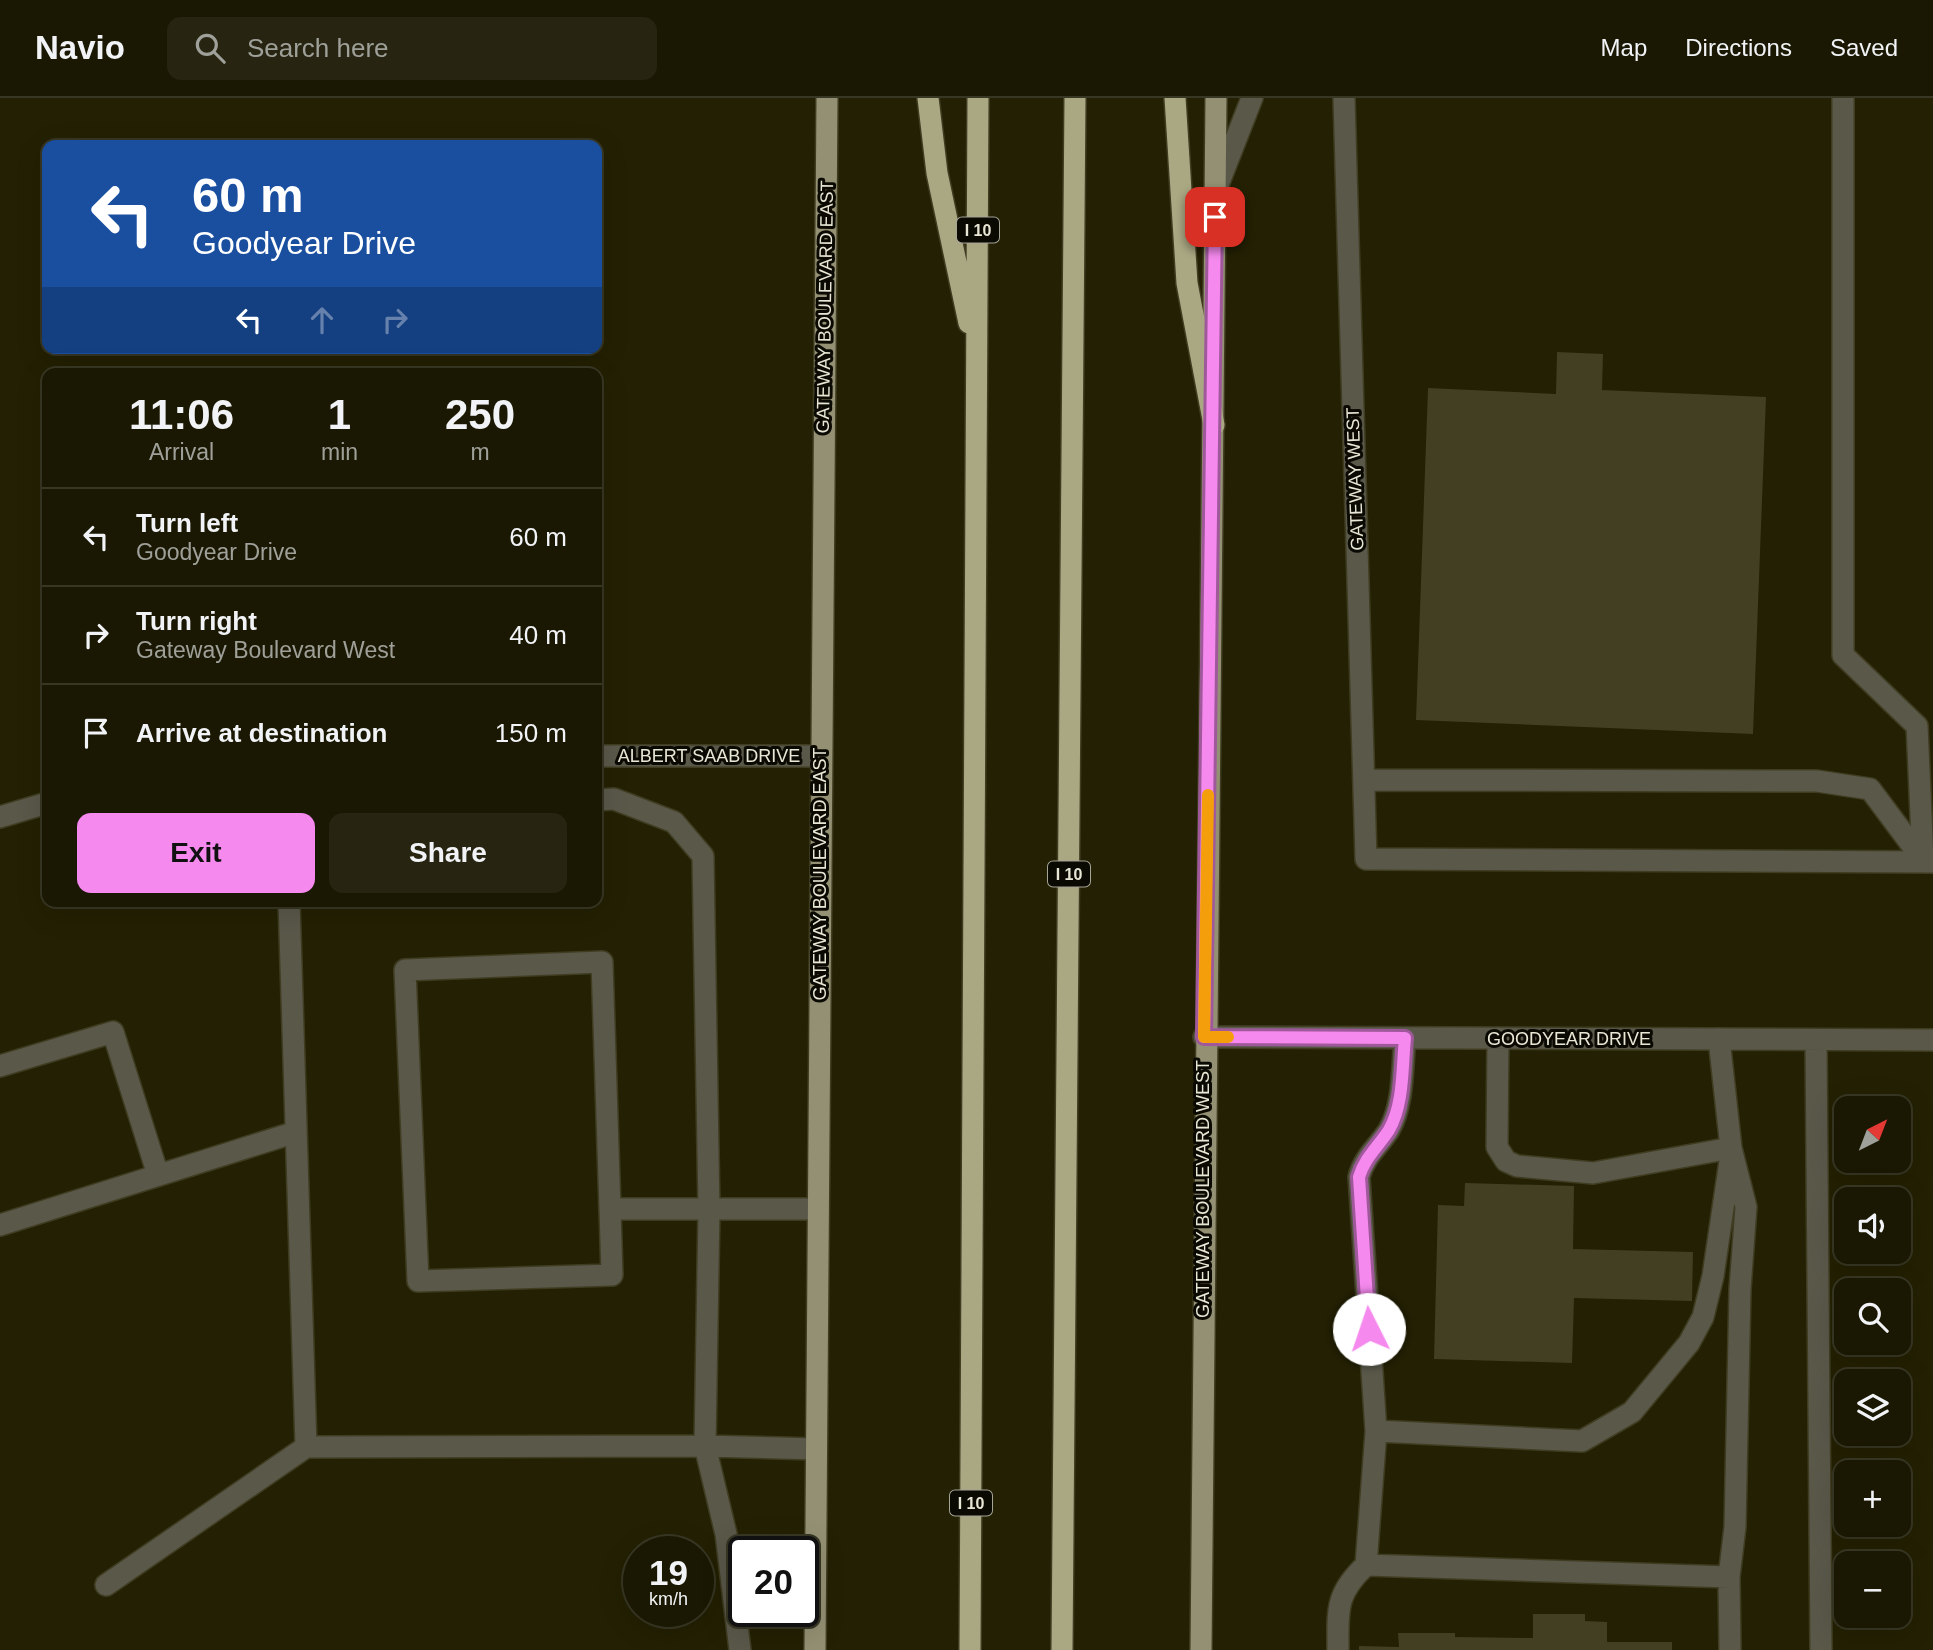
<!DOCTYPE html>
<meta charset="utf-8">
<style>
:root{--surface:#1a1802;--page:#272511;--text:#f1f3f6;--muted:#9fa099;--line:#383724;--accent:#f589ee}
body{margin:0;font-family:Helvetica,sans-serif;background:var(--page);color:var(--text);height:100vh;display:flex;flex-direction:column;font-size:26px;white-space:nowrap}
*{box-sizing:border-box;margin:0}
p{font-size:23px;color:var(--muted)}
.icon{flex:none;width:38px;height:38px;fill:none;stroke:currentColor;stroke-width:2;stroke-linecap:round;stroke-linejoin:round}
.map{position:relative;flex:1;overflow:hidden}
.side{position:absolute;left:42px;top:270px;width:560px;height:539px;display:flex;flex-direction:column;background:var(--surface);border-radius:14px;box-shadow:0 7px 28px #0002,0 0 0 2px var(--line)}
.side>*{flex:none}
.top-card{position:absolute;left:42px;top:42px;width:560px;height:214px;border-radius:14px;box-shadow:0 7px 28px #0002,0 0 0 2px var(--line);background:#1a4fa0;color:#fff;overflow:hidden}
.needle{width:46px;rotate:42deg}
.controls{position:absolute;left:1834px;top:998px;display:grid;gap:14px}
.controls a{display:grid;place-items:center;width:77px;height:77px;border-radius:14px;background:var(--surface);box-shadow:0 7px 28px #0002,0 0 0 2px var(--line);font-size:35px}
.speed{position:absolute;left:623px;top:1438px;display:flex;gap:14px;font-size:35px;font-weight:700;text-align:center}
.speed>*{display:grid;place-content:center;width:91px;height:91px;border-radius:50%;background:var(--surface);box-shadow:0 7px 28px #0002,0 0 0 2px var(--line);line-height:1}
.speed small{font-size:18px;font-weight:400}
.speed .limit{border:4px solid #111;border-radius:10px;background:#fff;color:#111}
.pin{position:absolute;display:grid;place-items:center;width:60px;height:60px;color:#fff;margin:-30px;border-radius:14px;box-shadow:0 4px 10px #0006}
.me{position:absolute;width:77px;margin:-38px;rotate:356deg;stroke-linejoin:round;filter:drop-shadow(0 0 5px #0008)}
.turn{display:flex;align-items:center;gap:24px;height:147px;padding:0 35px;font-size:32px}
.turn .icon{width:91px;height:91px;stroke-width:2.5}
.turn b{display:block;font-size:49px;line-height:60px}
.lanes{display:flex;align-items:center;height:66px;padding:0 35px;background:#0003;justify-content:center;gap:35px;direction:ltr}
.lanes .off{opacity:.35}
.eta{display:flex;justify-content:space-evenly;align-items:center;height:119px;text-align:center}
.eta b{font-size:42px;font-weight:800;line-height:49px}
.button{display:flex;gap:14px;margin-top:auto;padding:14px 35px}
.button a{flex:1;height:80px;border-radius:14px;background:var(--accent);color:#111;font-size:28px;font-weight:800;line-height:80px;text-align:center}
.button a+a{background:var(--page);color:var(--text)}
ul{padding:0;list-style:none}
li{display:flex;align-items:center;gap:21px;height:98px;padding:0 35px;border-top:2px solid var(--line)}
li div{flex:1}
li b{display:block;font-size:26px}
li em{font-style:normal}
header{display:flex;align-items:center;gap:42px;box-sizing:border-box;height:98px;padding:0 35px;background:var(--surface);border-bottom:2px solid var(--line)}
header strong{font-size:33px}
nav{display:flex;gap:38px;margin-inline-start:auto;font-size:24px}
.search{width:490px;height:63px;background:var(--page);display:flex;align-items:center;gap:18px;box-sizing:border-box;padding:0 24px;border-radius:14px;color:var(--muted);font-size:26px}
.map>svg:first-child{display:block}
</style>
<header>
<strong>Navio</strong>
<div class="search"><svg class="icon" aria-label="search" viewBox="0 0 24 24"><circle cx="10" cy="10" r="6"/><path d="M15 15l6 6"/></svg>Search here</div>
<nav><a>Map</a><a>Directions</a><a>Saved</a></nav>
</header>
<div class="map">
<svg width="1933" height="1552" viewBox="0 0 1933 1552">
<rect width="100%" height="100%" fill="#232003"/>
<path fill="#423f22" d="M1557 254 1603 256 1602 292 1766 299 1753 636 1416 622 1428 290 1556 296Z
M1465 1085 1574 1088 1573 1151 1693 1154 1692 1203 1574 1200 1572 1265 1434 1261 1438 1107 1464 1108Z
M1533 1516H1585V1523L1607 1524V1544H1672V1552H1359V1548L1399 1549 1398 1535H1455V1539L1533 1540Z"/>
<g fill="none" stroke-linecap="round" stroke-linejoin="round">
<g stroke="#3f3c21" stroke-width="24">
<path id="minor" d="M1344 0 1366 761 1933 764
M1843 0V557L1917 628 1923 762
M1216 92 1252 0
M597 658H821
M1364 682 1817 683 1870 691 1923 762
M597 702 614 701 674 724 703 758 709 1112 705 1348 726 1436 740 1552
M0 719 47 705
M289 803 306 1349 705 1348 816 1351
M1204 939 1933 942
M1405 940C1402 969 1404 1006 1389 1032 1378 1049 1364 1059 1359 1079L1376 1333 1582 1343 1632 1314 1689 1245 1703 1219 1713 1178 1730 1063
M1498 940 1497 1049 1506 1063 1517 1068 1593 1075 1731 1050
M1816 942 1821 1552
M0 968 113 934 158 1077
M610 1111 602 864 405 872 418 1183 612 1177 610 1111H817
M0 1127 296 1034
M1376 1333 1366 1467 1729 1479 1735 1429 1740 1191 1746 1109 1731 1050 1719 941
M1729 1479 1730 1552
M106 1487 306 1349
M1338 1552C1338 1512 1335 1496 1366 1467"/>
</g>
<g stroke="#3f3c21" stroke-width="24">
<path id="major" d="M815 1552 827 0
M1201 1552 1216 0"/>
</g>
<g stroke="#3f3c21" stroke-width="24">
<path id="highway" d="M928 0 937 75 969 225
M1175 0 1187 185 1214 327
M970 1552 978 0
M1062 1552 1075 0"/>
</g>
<use href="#minor" stroke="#595849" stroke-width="21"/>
<use href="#major" stroke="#939073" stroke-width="21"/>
<use href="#highway" stroke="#aaa783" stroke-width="21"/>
</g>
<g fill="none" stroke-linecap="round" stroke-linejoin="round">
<g stroke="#9f599b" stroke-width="18">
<path id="route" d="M1215 119 1204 939 1405 940C1402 969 1404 1006 1389 1032 1378 1049 1365 1059 1359 1079L1369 1231"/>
</g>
<use href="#route" stroke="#f589ee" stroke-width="12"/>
<path stroke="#f59e0b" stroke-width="12" d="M1208 697 1204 939H1228"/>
</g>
<g text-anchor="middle" stroke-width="6" stroke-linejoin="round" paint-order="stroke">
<g fill="#0a0902" stroke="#a5a496" stroke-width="2">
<rect x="957" y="119.5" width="42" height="25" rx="5"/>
<rect x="1048" y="763.5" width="42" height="25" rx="5"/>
<rect x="950" y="1392.5" width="42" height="25" rx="5"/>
</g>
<g font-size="16" font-weight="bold" fill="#e8e7d6">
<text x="978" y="138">I 10</text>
<text x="1069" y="782">I 10</text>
<text x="971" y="1411">I 10</text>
</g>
<g font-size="18" fill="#e8e7d6" stroke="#0a0902">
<text transform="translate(825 209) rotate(-89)" y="6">GATEWAY BOULEVARD EAST</text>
<text transform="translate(1355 381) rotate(-92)" y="6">GATEWAY WEST</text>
<text x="709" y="664">ALBERT SAAB DRIVE</text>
<text transform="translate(820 776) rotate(-90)" y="6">GATEWAY BOULEVARD EAST</text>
<text x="1569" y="947">GOODYEAR DRIVE</text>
<text transform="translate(1203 1091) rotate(-90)" y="6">GATEWAY BOULEVARD WEST</text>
</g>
</g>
</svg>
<div class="controls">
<a><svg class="needle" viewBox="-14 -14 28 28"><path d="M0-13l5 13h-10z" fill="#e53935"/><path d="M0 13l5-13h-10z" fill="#9fa099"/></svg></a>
<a><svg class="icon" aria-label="sound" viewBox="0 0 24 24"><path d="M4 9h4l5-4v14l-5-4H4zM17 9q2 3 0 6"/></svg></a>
<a><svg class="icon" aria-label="search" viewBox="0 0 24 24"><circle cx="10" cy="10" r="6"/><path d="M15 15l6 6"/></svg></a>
<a><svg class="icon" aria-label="layers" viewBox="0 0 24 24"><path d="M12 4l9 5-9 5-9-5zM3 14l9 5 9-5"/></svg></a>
<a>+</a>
<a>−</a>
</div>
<div class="speed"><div>19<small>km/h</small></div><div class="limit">20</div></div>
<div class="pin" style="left:1215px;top:119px;background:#d93025"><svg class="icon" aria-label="arrive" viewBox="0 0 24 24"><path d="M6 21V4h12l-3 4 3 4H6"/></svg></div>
<svg class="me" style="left:1369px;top:1231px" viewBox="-20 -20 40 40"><circle r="19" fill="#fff"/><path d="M0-13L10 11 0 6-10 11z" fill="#f589ee"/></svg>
<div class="top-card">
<div class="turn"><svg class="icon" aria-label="left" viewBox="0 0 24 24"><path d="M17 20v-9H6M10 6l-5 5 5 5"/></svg><div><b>60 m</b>Goodyear Drive</div></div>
<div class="lanes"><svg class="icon" aria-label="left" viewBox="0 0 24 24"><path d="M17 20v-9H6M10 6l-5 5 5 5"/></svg><svg class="icon off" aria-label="ahead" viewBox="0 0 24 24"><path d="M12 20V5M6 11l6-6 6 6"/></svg><svg class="icon off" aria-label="right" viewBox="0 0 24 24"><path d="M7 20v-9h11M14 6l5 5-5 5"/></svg></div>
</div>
<section class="side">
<div class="eta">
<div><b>11:06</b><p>Arrival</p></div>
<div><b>1</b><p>min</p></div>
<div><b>250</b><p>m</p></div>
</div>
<ul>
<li><svg class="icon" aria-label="left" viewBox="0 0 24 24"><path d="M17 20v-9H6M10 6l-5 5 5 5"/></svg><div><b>Turn left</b><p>Goodyear Drive</p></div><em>60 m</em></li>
<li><svg class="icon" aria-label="right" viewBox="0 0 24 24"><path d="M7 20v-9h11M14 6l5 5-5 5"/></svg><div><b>Turn right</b><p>Gateway Boulevard West</p></div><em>40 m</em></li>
<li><svg class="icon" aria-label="arrive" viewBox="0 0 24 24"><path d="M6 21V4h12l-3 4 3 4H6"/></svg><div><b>Arrive at destination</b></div><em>150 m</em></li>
</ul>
<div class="button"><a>Exit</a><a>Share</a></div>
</section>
</div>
